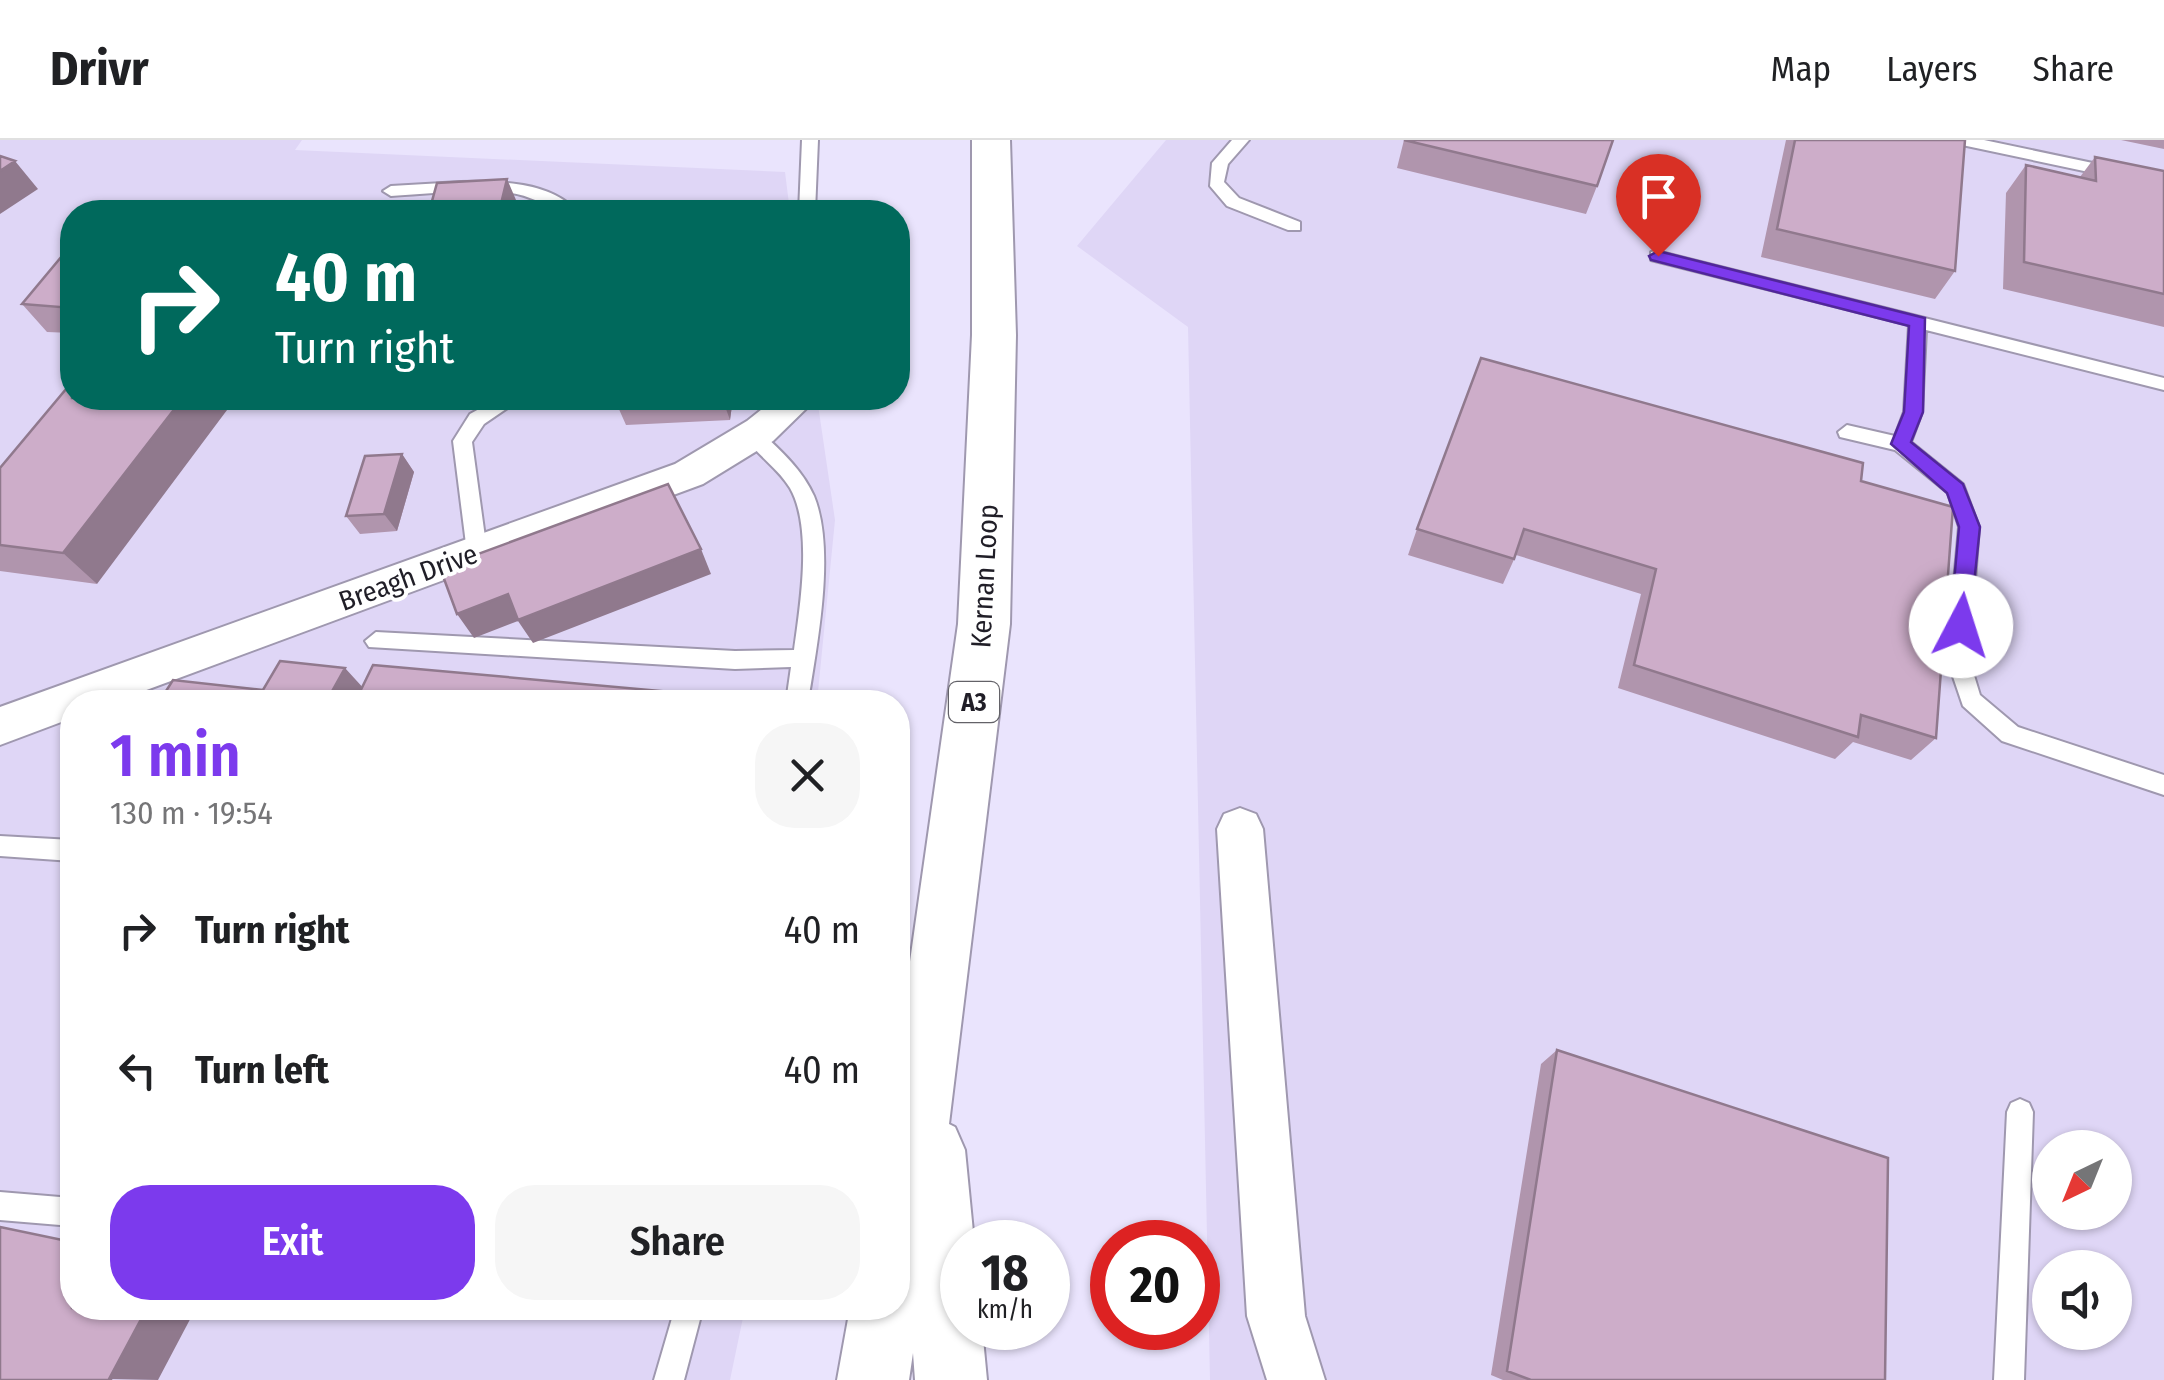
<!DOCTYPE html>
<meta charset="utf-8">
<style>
:root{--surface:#fff;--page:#f6f6f6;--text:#202124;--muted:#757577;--line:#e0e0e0;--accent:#7c3aed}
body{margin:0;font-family:"Fira Sans Condensed",sans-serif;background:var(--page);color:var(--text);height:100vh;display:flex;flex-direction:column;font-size:38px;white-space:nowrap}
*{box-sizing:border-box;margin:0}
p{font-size:32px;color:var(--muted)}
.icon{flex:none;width:55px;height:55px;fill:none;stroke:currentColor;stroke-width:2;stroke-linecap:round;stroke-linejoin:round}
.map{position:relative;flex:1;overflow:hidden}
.drawer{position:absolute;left:60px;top:550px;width:850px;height:630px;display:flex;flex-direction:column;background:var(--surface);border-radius:40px;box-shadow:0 2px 8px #0004}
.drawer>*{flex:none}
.guide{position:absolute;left:60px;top:60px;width:850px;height:210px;border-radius:40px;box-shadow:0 2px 8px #0004;background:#00695c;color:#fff;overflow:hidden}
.needle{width:65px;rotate:223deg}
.controls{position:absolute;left:2032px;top:990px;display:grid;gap:20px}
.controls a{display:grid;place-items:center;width:100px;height:100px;border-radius:50%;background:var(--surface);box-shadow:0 2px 8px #0004;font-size:50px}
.speed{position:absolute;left:940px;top:1080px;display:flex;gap:20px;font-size:50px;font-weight:700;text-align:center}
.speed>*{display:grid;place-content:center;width:130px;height:130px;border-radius:50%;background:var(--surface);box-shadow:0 2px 8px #0004;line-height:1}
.speed small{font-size:25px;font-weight:400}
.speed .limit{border:15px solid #d22;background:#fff;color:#111}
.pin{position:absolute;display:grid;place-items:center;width:85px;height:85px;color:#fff;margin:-102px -42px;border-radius:50% 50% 50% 0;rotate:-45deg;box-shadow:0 0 10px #0007}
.pin .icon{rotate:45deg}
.me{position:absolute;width:110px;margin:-55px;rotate:5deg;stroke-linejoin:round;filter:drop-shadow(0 0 8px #0008)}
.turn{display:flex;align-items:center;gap:35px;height:210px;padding:0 50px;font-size:45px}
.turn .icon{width:130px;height:130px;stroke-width:2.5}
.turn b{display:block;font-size:70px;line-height:85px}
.round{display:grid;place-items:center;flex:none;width:105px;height:105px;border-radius:40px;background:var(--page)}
.summary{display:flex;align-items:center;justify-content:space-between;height:170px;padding:0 50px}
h1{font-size:60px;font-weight:600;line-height:75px;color:var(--accent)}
.action{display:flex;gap:20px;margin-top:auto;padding:20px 50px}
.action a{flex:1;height:115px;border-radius:40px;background:var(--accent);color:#fff;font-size:40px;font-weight:600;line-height:115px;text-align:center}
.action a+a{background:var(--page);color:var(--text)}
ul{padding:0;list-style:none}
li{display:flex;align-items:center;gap:30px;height:140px;padding:0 50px}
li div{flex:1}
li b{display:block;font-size:38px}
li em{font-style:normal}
header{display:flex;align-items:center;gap:60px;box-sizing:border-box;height:140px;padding:0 50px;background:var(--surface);border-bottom:2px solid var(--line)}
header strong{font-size:48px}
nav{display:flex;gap:55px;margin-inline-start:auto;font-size:35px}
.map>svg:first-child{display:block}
</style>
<header>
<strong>Drivr</strong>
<nav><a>Map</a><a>Layers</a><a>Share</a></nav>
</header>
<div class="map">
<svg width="2164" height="1240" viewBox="0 0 2164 1240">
<rect width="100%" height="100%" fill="#eae4fd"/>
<path fill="#dfd6f6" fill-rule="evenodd" d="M0 0H302L295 10 785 32 790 72H72V258H817L835 380 817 562H72V1168H745L730 1240H0Z
M1166 0H2164V1240H1210L1188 187 1077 106ZM2050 1008H2115V1072H2050ZM2050 1128H2115V1192H2050Z"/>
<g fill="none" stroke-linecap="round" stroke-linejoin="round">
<g stroke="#9f98af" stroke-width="4">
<path id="service" d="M802 0H818L815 72H799Z
M1232 0H1249L1228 24 1224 42 1239 58 1300 82V90H1288L1227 66 1210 46 1212 23Z
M1954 0H1984L2164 38V48L1962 5Z
M460 42C501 41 549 41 578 72 555 74 536 56 511 53 471 48 431 54 391 56L383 51 391 46Z
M1657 111 2164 238V250L1926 190 1922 272 1911 302 1963 344 1979 387 1969 519 1980 555 2018 587 2164 635V655L2002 601 1963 566 1947 519 1959 387 1948 353 1895 310 1840 297 1838 292 1847 285 1895 296 1904 272 1909 185 1651 120V112Z
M499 258H522L484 284 472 302 487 412 477 420 467 412 453 301 470 274Z
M753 289 760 291C780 310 802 329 814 356 836 410 817 505 808 562H786L791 527 735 529 369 507 365 501 376 492 735 511 794 510C800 466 813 388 790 348 778 328 757 315 744 296Z
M0 696 72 700V721L0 716Z
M2020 959 2029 963 2033 972 2024 1240H1994L2007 972 2011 963Z
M0 1052 72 1058V1086L0 1080Z
M675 1168H703L684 1240H654Z"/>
</g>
<g stroke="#9f98af" stroke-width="4">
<path id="minor" d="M776 258H817L773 301 703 344 114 562H72V578L0 605V567L675 324 747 281Z
M1240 668 1256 674 1263 689 1305 1176 1325 1240H1267L1247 1176 1217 689 1224 674Z"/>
</g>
<g stroke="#9f98af" stroke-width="4">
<path id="trunk" d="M972 0H1010L1016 195 1010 484 949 984 955 987 965 1010 974 1102H962V1188H982L987 1240H915L913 1213 909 1240H837L850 1168H898V1138L908 1143 907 1125 898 1129V906L958 484 972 195Z"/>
</g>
<use href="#service" fill="#fff" fill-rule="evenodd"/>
<use href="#minor" fill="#fff" fill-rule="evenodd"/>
<use href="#trunk" fill="#fff" fill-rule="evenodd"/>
</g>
<path fill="#b095ad" d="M1404 0 1597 46 1586 74 1397 28Z
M1786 0H1965L1955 131 1935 159 1761 117Z
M2121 0H2164V9Z
M2095 17 2164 31V187L2003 149 2006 53 2026 25 2080 37Z
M72 104V193L47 192 22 164Z
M614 258H733L730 280 626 285Z
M402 314 414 332 397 391 360 394 346 376Z
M0 328 97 444 0 431Z
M1861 341 1936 598 1911 620 1853 602 1835 619 1618 548 1641 454 1516 415 1503 444 1408 415 1417 389Z
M1557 910 1885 1240H1503L1491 1235 1541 924Z"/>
<path fill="#90798d" d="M15 21 38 49 0 74V31Z
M507 39 519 67 518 72H499Z
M183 258H236L97 444 63 413Z
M722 258H733L730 280Z
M402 314 414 332 397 391 384 374Z
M701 409 711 434 533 503 518 481 474 498 457 474 508 454Z
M345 528 366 551 360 562H326Z
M147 1168H196L158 1240 109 1239Z"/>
<path fill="#cdadc9" stroke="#90798d" stroke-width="2.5" d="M1404 0H1613L1597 46Z
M1795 0H1965L1955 131 1777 89Z
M0 16 15 21 0 31Z
M2095 17 2164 31V154L2024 122 2026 25 2096 41Z
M507 39 499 72H429L437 43Z
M72 104V168L22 164Z
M1481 218 1863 323 1861 341 1953 367 1936 598 1861 575 1858 597 1634 525 1656 429 1524 389 1514 419 1417 389Z
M72 242V258H183L63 413 0 405V328Z
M402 314 384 374 346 376 365 316Z
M668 344 701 409 518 480 508 454 457 474 440 428Z
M280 521 345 528 326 562H159L173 540 263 550Z
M373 525 750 559 749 562H355Z
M1557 910 1888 1018 1885 1240H1531L1507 1231Z
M0 1087 72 1102V1168H147L109 1239 112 1240H0Z"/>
<path fill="#7c3aed" stroke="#51269a" stroke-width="2.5" d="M1658 111 1925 178 1923 272 1911 302 1963 344 1980 387 1969 492 1961 494 1950 486 1959 387 1947 353 1891 304 1904 272 1909 186 1651 120 1649 116Z"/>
<g text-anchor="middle" stroke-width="8" stroke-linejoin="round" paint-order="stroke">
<rect fill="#fff" stroke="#636268" stroke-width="2.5" x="949" y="542" width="50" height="40" rx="8"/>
<g font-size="25" font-weight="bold" fill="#201e27">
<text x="974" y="571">A3</text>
</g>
<g font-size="28" fill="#201e27" stroke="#fff">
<text transform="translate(984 436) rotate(-87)" y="10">Kernan Loop</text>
<text transform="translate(408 437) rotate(-20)" y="10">Breagh Drive</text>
</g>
</g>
</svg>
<div class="controls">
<a><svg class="needle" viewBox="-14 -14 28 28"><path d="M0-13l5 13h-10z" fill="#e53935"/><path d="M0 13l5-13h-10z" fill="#757577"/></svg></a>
<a><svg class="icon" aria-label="sound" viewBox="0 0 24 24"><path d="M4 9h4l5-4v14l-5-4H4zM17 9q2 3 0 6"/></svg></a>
</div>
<div class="speed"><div>18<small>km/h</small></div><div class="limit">20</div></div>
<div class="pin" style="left:1658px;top:116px;background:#d93025"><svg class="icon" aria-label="arrive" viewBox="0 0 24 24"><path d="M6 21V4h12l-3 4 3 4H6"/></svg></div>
<svg class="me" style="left:1961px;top:486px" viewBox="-20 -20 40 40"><circle r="19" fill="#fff"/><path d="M0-13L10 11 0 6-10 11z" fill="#7c3aed"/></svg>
<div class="guide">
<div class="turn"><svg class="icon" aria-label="right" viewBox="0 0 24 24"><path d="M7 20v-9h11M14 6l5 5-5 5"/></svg><div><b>40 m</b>Turn right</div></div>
</div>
<section class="drawer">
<div class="summary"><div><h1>1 min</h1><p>130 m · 19:54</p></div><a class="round"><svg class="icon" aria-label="close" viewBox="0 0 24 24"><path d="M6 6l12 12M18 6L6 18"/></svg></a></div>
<ul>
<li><svg class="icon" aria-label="right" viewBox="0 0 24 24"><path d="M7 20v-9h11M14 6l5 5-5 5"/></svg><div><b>Turn right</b></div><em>40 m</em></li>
<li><svg class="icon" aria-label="left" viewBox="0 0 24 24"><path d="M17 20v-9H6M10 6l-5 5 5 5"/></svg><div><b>Turn left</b></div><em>40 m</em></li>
</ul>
<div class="action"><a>Exit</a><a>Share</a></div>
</section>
</div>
